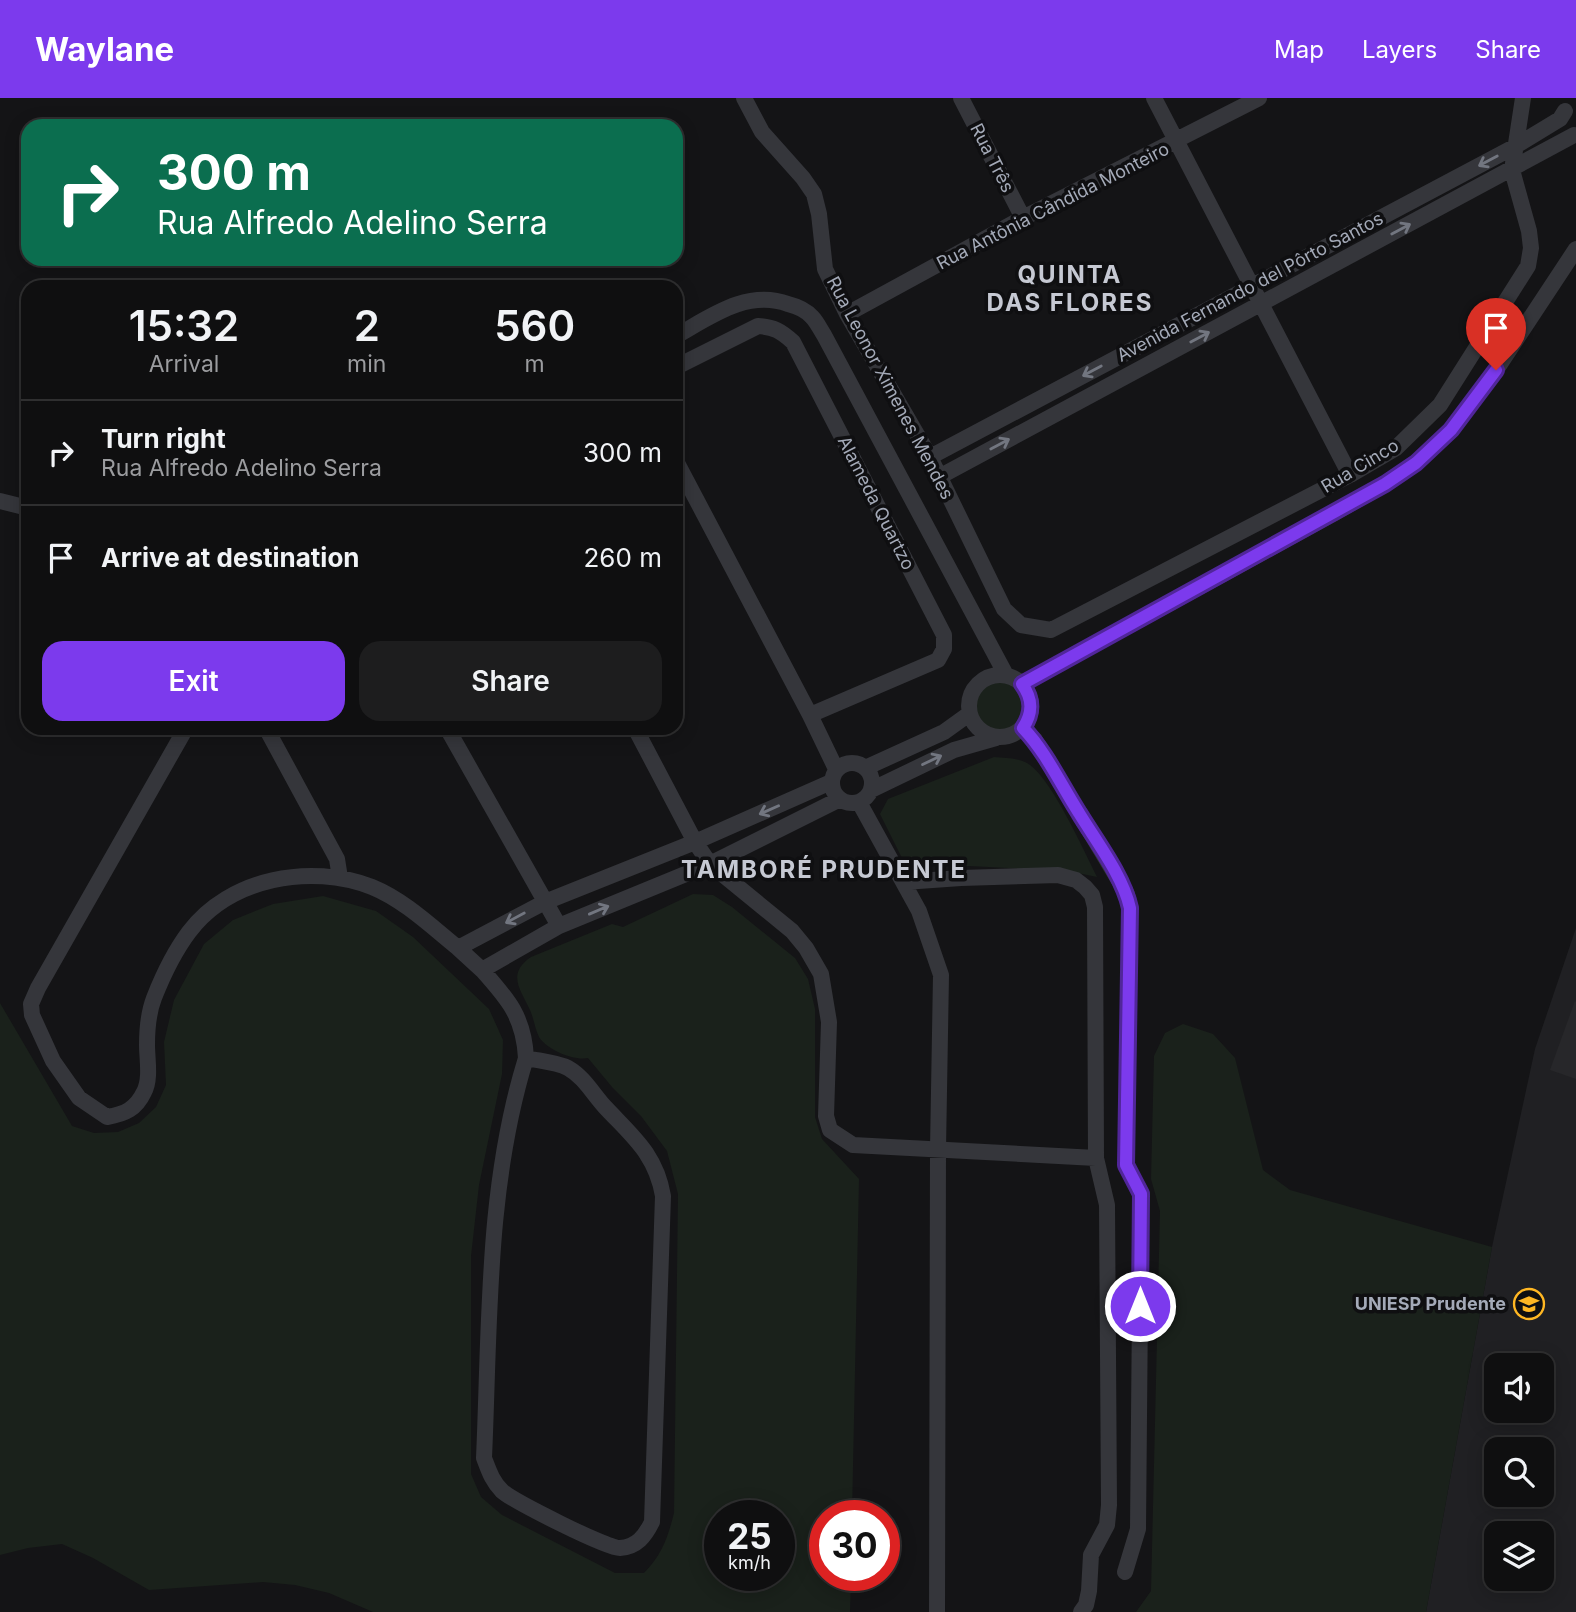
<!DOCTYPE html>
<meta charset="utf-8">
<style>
:root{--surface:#0f0f10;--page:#1d1d1e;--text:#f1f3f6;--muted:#9b9c9f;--line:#2f2f30;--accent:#7c3aed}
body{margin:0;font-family:Inter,sans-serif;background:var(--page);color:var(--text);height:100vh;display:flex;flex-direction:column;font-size:26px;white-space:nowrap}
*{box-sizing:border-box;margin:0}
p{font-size:23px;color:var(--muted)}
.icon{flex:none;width:38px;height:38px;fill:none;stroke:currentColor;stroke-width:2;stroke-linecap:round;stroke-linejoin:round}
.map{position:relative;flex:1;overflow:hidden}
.details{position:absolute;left:21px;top:182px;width:662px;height:455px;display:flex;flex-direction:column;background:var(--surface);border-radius:21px;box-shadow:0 4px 18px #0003,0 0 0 2px var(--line)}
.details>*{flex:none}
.banner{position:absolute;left:21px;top:21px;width:662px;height:147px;border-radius:21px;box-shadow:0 4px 18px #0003,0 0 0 2px var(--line);background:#0b6e4f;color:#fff;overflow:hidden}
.controls{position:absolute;left:1484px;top:1255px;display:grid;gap:14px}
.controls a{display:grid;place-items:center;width:70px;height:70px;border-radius:14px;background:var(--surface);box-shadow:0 4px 18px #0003,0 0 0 2px var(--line);font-size:35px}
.speed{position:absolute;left:704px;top:1402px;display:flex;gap:14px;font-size:35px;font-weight:700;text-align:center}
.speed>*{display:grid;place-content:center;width:91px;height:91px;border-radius:50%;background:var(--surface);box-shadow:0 4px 18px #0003,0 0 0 2px var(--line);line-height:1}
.speed small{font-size:18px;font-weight:400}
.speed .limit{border:10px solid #d22;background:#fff;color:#111}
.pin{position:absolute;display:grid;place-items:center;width:60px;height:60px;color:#fff;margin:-72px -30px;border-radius:50% 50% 50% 0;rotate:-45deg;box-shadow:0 0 7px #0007}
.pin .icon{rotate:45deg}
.me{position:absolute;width:77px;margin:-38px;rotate:0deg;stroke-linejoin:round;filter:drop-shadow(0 0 5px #0008)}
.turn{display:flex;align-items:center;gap:24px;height:147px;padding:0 21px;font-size:32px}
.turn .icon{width:91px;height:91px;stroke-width:2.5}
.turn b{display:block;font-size:49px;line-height:60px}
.eta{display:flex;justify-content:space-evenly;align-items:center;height:119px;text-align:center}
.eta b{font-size:42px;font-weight:600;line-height:49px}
.action{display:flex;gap:14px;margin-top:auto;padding:14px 21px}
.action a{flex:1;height:80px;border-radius:21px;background:var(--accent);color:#fff;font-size:28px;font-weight:600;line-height:80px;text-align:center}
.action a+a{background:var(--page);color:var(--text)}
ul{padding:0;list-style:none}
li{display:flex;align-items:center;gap:21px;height:105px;padding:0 21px;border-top:2px solid var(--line)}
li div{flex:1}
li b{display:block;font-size:26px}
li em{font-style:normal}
header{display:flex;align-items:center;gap:42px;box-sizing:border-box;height:98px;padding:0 35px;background:var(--accent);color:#fff}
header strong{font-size:33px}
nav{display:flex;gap:38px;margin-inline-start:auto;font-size:24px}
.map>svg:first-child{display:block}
</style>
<header>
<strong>Waylane</strong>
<nav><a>Map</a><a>Layers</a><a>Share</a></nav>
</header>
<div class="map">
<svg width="1576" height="1514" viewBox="0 0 1576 1514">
<rect width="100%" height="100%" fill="#141416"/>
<path fill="#202023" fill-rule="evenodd" d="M1576 830V1514H1426L1492 1149 1535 951ZM1496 1267H1542V1312H1496ZM1496 1351H1542V1396H1496ZM1496 1435H1542V1480H1496Z"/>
<path fill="#1a211b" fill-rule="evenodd" d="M975 608a25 25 0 1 1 50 0a25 25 0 1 1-50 0Z
M994 659C1007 660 1020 660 1030 667 1053 684 1083 751 1097 779L1068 773 909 765 902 760 880 716 888 701Z
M693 796 713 797 732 809 795 860 808 881 815 911V1019L822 1041 859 1081 852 1417 824 1418V1477H851L850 1514H373L329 1495 295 1487 263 1484 149 1492 93 1460 62 1446 28 1450 0 1457V905L72 1028 94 1035 118 1034 139 1025 156 1009 166 987 164 944 174 902 204 846 233 822 273 806 323 798 376 813 413 839 489 911 503 942 502 976 479 1087 471 1158V1376L481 1399 502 1417 615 1475H644C662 1457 668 1439 674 1415L678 1096 667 1053 641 1018 612 989 588 960C574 963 547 952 539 939 535 931 534 921 530 912 521 892 506 876 531 859L612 826 623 829ZM719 1418H779V1477H719Z
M1183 926 1213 936 1235 960 1263 1072 1290 1092 1492 1149 1426 1514H1136L1151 1493 1160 1113 1151 1081 1154 958 1165 935Z"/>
<path fill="#27272a" d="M1575 903 1576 904V981L1550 972Z"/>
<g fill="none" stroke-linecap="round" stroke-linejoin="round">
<path stroke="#35363b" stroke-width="16" d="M744 0 762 34 803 80 814 96 819 116 825 171 847 216 930 359 1004 511 1021 527 1051 532 1350 377 1396 350 1440 307 1528 168 1531 150 1529 133 1512 72 1523 0
M961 0 1023 120
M1154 0 1350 377
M847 216 1023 120 1259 0
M676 238C710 219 747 191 788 206 796 208 806 212 812 219 817 224 820 231 824 237L1006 577
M676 269 758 228C774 229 781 233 793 244L944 537V551L938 562 810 617
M930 359 1514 49 1560 21 1565 13
M676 363 810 617 836 671
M939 379 1574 37
M0 403 28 410
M969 608a31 31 0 1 1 62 0a31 31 0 1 1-62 0Z
M1022 586 1333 416 1385 386 1416 365 1451 332 1496 272 1576 151
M186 630 38 890 31 906 32 917 53 963 79 1000 107 1019C125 1016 136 1011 144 994 151 981 147 961 147 947 147 933 149 913 154 900 163 877 174 854 189 834 230 780 310 765 372 789 404 802 432 829 458 850
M266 630 337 761 340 780
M447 630 559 828
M635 630 695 744 710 766 792 833 806 850 821 876 829 924 826 1018 830 1032 853 1047 1096 1060
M1022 630 1035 642 1127 796 1130 810 1126 1067 1141 1096 1138 1431 1125 1474
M832 685a20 20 0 1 1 40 0a20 20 0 1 1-40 0Z
M865 670 944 634 969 616
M831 684 695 744 545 804 458 850 482 872 559 828 710 766 840 701
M871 692 954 652 996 640
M859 704 919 813 941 877 938 1051 937 1514
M904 784 961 780 1058 777 1076 782 1085 789 1092 797 1095 809 1096 1060 1107 1107 1109 1407 1107 1427 1091 1457 1089 1493 1086 1507 1081 1514
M482 872C508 901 524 919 526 960 539 963 556 964 568 970 584 979 593 996 605 1009 632 1038 656 1056 663 1098L652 1424C645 1438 637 1449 620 1450 608 1451 513 1403 502 1393 492 1383 489 1373 484 1360 490 1226 486 1089 526 960"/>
</g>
<defs><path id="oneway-shaft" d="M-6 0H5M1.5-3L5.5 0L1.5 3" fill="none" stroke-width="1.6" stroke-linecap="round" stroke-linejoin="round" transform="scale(1.75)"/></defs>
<g stroke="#727680">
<use href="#oneway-shaft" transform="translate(1488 63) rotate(152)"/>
<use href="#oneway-shaft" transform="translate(1401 131) rotate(-28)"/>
<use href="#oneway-shaft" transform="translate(1200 239) rotate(-28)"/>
<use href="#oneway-shaft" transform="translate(1092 273) rotate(152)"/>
<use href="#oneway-shaft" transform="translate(1000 346) rotate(-28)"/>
<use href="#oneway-shaft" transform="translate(932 662) rotate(-26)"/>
<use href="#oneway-shaft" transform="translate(769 712) rotate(156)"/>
<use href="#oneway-shaft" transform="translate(599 812) rotate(-23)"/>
<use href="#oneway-shaft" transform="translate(515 820) rotate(152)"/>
</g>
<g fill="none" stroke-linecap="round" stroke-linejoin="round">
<g stroke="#51269a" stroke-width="18">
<path id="route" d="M1140 1208 1141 1096 1126 1067 1130 810C1123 778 1096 743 1079 715 1061 687 1046 654 1023 630 1033 615 1033 601 1022 586L1385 386 1416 365 1451 332 1496 272"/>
</g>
<use href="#route" stroke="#7c3aed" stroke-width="12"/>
</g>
<defs>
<g id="university-ring" transform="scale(1.575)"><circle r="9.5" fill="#0f0f11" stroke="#ffb723" stroke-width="1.5"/><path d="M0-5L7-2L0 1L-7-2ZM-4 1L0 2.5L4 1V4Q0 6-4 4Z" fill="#ffb723"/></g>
</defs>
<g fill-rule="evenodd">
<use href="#university-ring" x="1529" y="1206"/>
</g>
<g text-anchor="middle" stroke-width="7" stroke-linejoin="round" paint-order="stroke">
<g font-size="18" fill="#a4aab8" stroke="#0f0f11">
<text transform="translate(992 60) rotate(63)" y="6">Rua Três</text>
<text transform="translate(1053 108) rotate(-27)" y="6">Rua Antônia Cândida Monteiro</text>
<text transform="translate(1250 189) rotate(-28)" y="6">Avenida Fernando del Pôrto Santos</text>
<text transform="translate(890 290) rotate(62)" y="6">Rua Leonor Ximenes Mendes</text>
<text transform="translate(1360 368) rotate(-31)" y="6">Rua Cinco</text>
<text transform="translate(876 405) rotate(63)" y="6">Alameda Quartzo</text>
</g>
<g font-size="18" font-weight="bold" fill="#a4aab8" stroke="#0f0f11" text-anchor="end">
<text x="1506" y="1212">UNIESP Prudente</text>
</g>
<g font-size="24" font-weight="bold" letter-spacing="2" fill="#c6c9d3" stroke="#0f0f11">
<text x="1070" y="185">QUINTA<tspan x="1070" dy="28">DAS FLORES</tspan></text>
<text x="824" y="780">TAMBORÉ PRUDENTE</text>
</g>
</g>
</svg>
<div class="controls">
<a><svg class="icon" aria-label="sound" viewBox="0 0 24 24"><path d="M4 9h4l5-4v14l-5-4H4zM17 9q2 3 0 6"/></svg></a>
<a><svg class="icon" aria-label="search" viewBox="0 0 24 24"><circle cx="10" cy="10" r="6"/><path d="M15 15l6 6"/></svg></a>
<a><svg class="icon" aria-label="layers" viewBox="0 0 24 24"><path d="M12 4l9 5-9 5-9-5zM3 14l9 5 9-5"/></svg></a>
</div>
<div class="speed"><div>25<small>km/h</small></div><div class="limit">30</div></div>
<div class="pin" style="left:1496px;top:272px;background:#d93025"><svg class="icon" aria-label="arrive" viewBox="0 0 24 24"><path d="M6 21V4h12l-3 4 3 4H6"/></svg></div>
<svg class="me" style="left:1140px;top:1208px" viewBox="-20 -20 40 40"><circle r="17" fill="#7c3aed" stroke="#fff" stroke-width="3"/><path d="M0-11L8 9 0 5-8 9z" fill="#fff"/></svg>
<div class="banner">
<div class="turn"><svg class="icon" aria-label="right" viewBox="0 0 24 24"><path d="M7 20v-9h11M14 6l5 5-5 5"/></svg><div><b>300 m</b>Rua Alfredo Adelino Serra</div></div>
</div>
<section class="details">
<div class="eta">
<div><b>15:32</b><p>Arrival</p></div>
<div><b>2</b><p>min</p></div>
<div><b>560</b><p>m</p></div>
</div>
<ul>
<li><svg class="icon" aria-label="right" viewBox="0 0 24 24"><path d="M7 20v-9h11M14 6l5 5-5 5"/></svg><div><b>Turn right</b><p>Rua Alfredo Adelino Serra</p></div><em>300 m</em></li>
<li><svg class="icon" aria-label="arrive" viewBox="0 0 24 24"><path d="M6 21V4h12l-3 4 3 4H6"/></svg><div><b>Arrive at destination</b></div><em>260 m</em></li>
</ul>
<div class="action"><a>Exit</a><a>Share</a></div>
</section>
</div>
